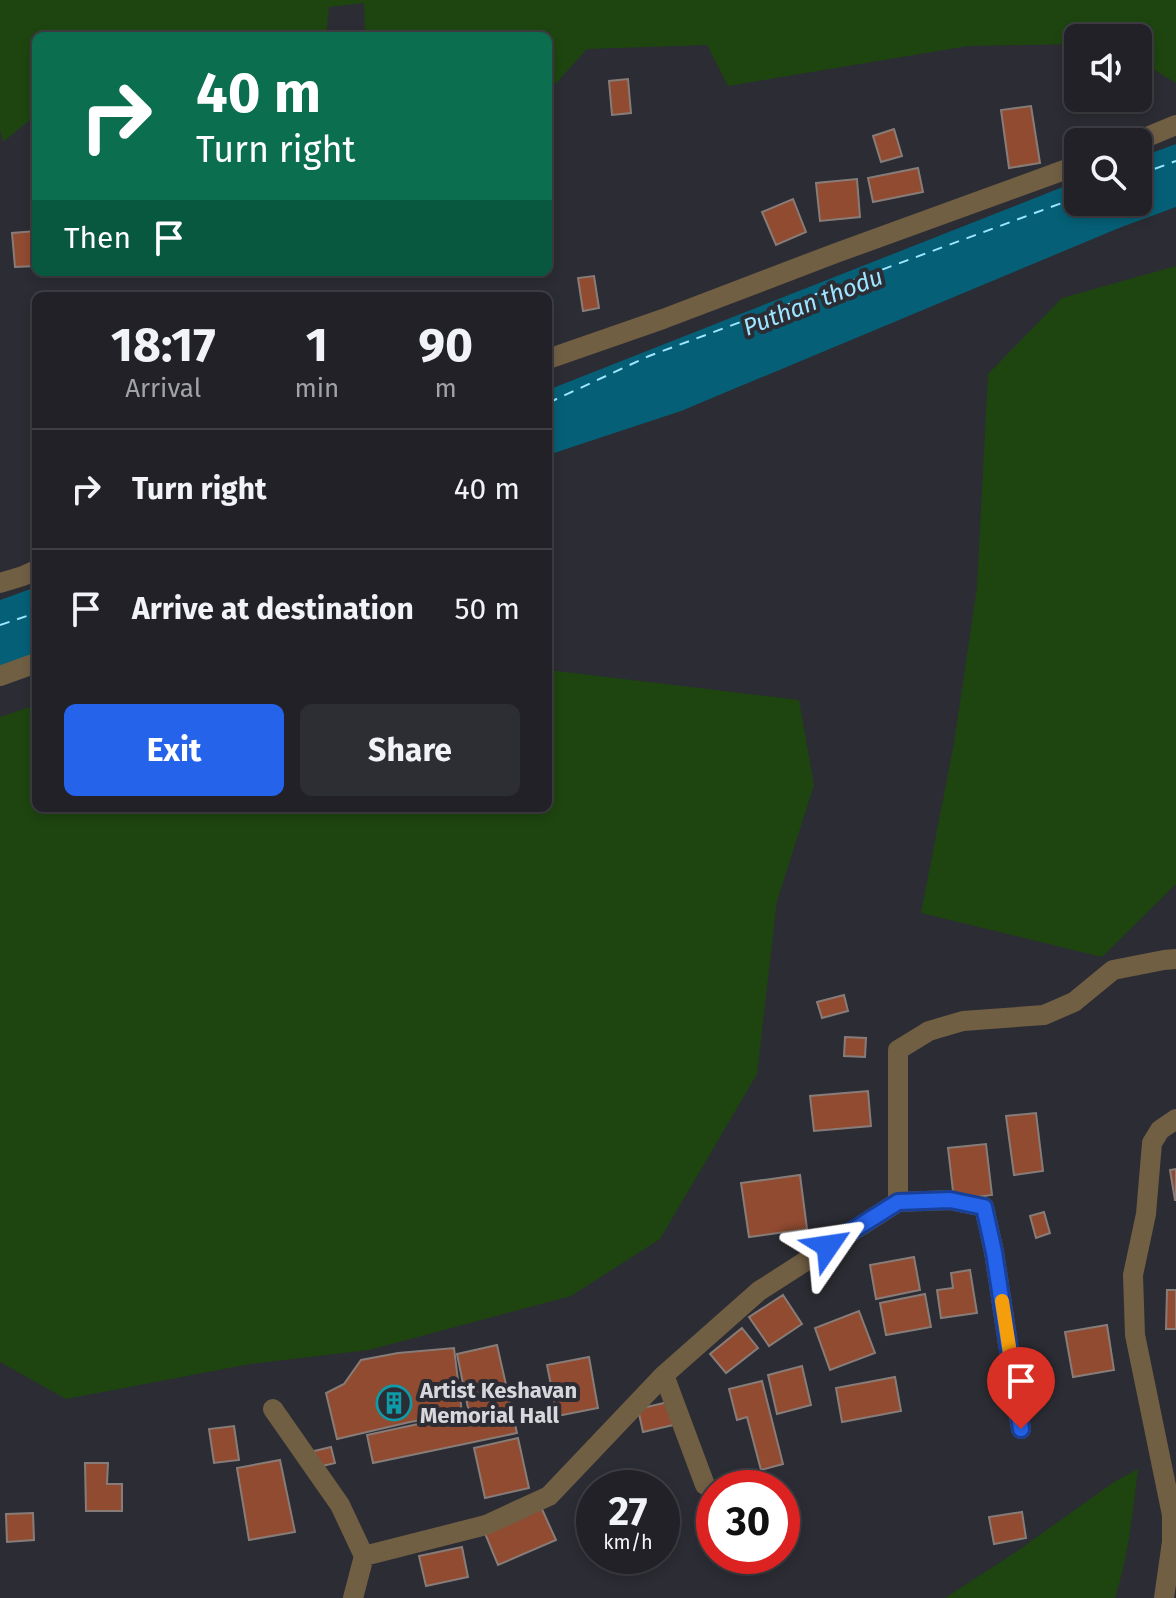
<!DOCTYPE html>
<style>
:root{--surface:#212127;--page:#2d2e33;--text:#f1f3f6;--muted:#a2a3a7;--line:#3e3e44;--accent:#2563eb}
body{margin:0;font-family:"Fira Sans",sans-serif;background:var(--page);color:var(--text);height:100vh;display:flex;flex-direction:column;font-size:30px;white-space:nowrap}
*{box-sizing:border-box;margin:0}
p{font-size:26px;color:var(--muted)}
.icon{flex:none;width:44px;height:44px;fill:none;stroke:currentColor;stroke-width:2;stroke-linecap:round;stroke-linejoin:round}
.map{position:relative;flex:1;overflow:hidden}
.drawer{position:absolute;left:32px;top:292px;width:520px;height:520px;display:flex;flex-direction:column;background:var(--surface);border-radius:12px;box-shadow:0 4px 12px #0003,0 0 0 2px var(--line)}
.drawer>*{flex:none}
.guide{position:absolute;left:32px;top:32px;width:520px;height:244px;border-radius:12px;box-shadow:0 4px 12px #0003,0 0 0 2px var(--line);background:#0b6e4f;color:#fff;overflow:hidden}
.controls{position:absolute;left:1064px;top:24px;display:grid;gap:16px}
.controls a{display:grid;place-items:center;width:88px;height:88px;border-radius:12px;background:var(--surface);box-shadow:0 4px 12px #0003,0 0 0 2px var(--line);font-size:40px}
.speed{position:absolute;left:576px;top:1470px;display:flex;gap:16px;font-size:40px;font-weight:700;text-align:center}
.speed>*{display:grid;place-content:center;width:104px;height:104px;border-radius:50%;background:var(--surface);box-shadow:0 4px 12px #0003,0 0 0 2px var(--line);line-height:1}
.speed small{font-size:20px;font-weight:400}
.speed .limit{border:12px solid #d22;background:#fff;color:#111}
.pin{position:absolute;display:grid;place-items:center;width:68px;height:68px;color:#fff;margin:-82px -34px;border-radius:50% 50% 50% 0;rotate:-45deg;box-shadow:0 0 8px #0007}
.pin .icon{rotate:45deg}
.me{position:absolute;width:88px;margin:-44px;rotate:58deg;stroke-linejoin:round;filter:drop-shadow(0 0 6px #0008)}
.turn{display:flex;align-items:center;gap:28px;height:168px;padding:0 32px;font-size:36px}
.turn .icon{width:104px;height:104px;stroke-width:2.5}
.turn b{display:block;font-size:56px;line-height:68px}
.then{display:flex;align-items:center;height:76px;padding:0 32px;background:#0003;gap:16px;font-size:30px}
.eta{display:flex;justify-content:space-evenly;align-items:center;height:136px;text-align:center}
.eta b{font-size:48px;font-weight:700;line-height:56px}
.action{display:flex;gap:16px;margin-top:auto;padding:16px 32px}
.action a{flex:1;height:92px;border-radius:12px;background:var(--accent);color:#fff;font-size:32px;font-weight:700;line-height:92px;text-align:center}
.action a+a{background:var(--page);color:var(--text)}
ul{padding:0;list-style:none}
li{display:flex;align-items:center;gap:24px;height:120px;padding:0 32px;border-top:2px solid var(--line)}
li div{flex:1}
li b{display:block;font-size:30px}
li em{font-style:normal}
.map>svg:first-child{display:block}
</style>
<div class="map">
<svg width="1176" height="1598" viewBox="0 0 1176 1598">
<rect width="100%" height="100%" fill="#2c2c34"/>
<path fill="#1e4510" d="M0 0H1176V83L1138 60V38H1078V44L968 46 728 86 707 45 587 49 548 92V36H365L364 3 329 7 326 36H36V115L3 142 0 130Z
M1176 266V884L1102 957 921 913 954 743 977 587 988 374 1062 298Z
M548 670 799 700 814 785 777 901 757 1074 660 1239 571 1296 369 1350 250 1364 66 1399 0 1362V717L36 705V808H548Z
M1138 1469C1133 1512 1128 1557 1115 1598H945L1016 1552 1114 1482Z"/>
<path fill="#056077" d="M1176 144V207L1119 228 681 411 548 455V390L1078 181V202H1138V158Z
M36 587V660L0 674V600Z"/>
<g fill="none" stroke-linecap="round" stroke-linejoin="round">
<path stroke="#9de6ff" stroke-width="2" stroke-dasharray="10 8" stroke-linecap="butt" d="M1138 175 1176 161
M548 403 649 356 1078 197
M0 625 36 613"/>
</g>
<path fill="#914b31" stroke="#877c78" stroke-width="2" d="M628 79 631 113 612 115 609 81Z
M1031 106 1040 163 1009 168 1001 110Z
M894 129 902 156 881 162 873 136Z
M918 168 923 192 873 202 868 178Z
M857 179 860 217 820 221 816 183Z
M793 199 806 232 776 245 762 212Z
M36 231V266L15 267 12 233Z
M594 276 599 308 583 311 578 278Z
M844 995 848 1011 822 1018 817 1002Z
M845 1037 866 1038 865 1057 844 1056Z
M868 1091 871 1126 814 1131 810 1096Z
M1036 1113 1043 1171 1014 1175 1006 1116Z
M986 1144 992 1195 954 1200 948 1148Z
M1176 1169V1200H1175L1170 1170Z
M800 1175 807 1229 749 1237 741 1183Z
M1044 1212 1050 1233 1036 1238 1030 1216Z
M914 1257 920 1290 876 1299 870 1265Z
M970 1270 977 1313 941 1318 937 1290 953 1288 951 1273Z
M1167 1290H1176V1329H1166Z
M925 1294 931 1327 886 1335 880 1303Z
M783 1295 802 1324 769 1346 749 1317Z
M859 1311 875 1353 830 1370 815 1328Z
M1107 1325 1114 1370 1073 1377 1065 1332Z
M742 1328 758 1348 726 1373 710 1354Z
M497 1345 517 1433 373 1463 367 1435 469 1413 457 1354Z
M454 1348 462 1413 410 1422 337 1439 326 1393 344 1384 361 1360 398 1353Z
M589 1357 598 1408 557 1416 547 1365Z
M802 1366 811 1405 777 1414 768 1375Z
M895 1377 901 1411 842 1422 836 1388Z
M762 1381 783 1464 761 1470 747 1417 737 1420 729 1389Z
M677 1400 682 1423 643 1432 638 1409Z
M234 1426 239 1460 214 1463 209 1429Z
M518 1438 529 1488 485 1498 474 1448Z
M331 1447 335 1463 318 1467 314 1451Z
M280 1460 295 1532 249 1540 237 1468Z
M85 1463H108L107 1484H122V1511H86Z
M541 1507 556 1540 498 1565 484 1531Z
M1022 1512 1026 1538 994 1544 989 1517Z
M33 1513 34 1540 7 1542 6 1514Z
M462 1547 468 1577 426 1586 419 1556Z"/>
<g fill="none" stroke-linecap="round" stroke-linejoin="round">
<path stroke="#715f44" stroke-width="20" d="M1135 142 1176 125
M548 359 663 319 836 253 1078 165
M0 583 23 576 36 570
M0 676 36 663
M898 1202 950 1200 984 1207 994 1252 1021 1429
M664 1375 705 1485
M273 1409 340 1505 364 1556
M353 1598 364 1556 486 1525 549 1496 664 1375 759 1291 898 1202V1050L929 1031 963 1021 1044 1015 1074 1002 1113 970 1164 960 1176 959
M1164 1598 1172 1542V1515L1135 1335 1133 1275 1146 1214 1152 1143 1160 1130 1176 1119"/>
</g>
<g fill="none" stroke-linecap="round" stroke-linejoin="round">
<g stroke="#184099" stroke-width="20">
<path id="route" d="M828 1246 898 1202 950 1200 984 1207 994 1252 1021 1429"/>
</g>
<use href="#route" stroke="#2563eb" stroke-width="14"/>
<path stroke="#f59e0b" stroke-width="14" d="M1002 1301 1014 1379"/>
</g>
<defs>
<g id="building-ring" transform="scale(1.8)"><circle r="9.5" fill="#2c2c34" stroke="#0f9aa8" stroke-width="1.5"/><path d="M-4-6H4V6H1V3H-1V6H-4ZM-2.5-4.3h1.7v1.8h-1.7ZM.8-4.3h1.7v1.8H.8ZM-2.5-1h1.7V.8h-1.7ZM.8-1h1.7V.8H.8Z" fill="#0f9aa8"/></g>
</defs>
<g fill-rule="evenodd">
<use href="#building-ring" x="394" y="1403"/>
</g>
<g text-anchor="middle" stroke-width="8" stroke-linejoin="round" paint-order="stroke">
<g font-size="22" font-weight="bold" fill="#d7d7dc" stroke="#2c2c34" text-anchor="start">
<text x="420" y="1398">Artist Keshavan<tspan x="420" dy="25">Memorial Hall</tspan></text>
</g>
<g font-size="24" font-style="italic" fill="#9de6ff" stroke="#2c2c34">
<text transform="translate(813 302) rotate(-21)" y="8">Puthan thodu</text>
</g>
</g>
</svg>
<div class="controls">
<a><svg class="icon" aria-label="sound" viewBox="0 0 24 24"><path d="M4 9h4l5-4v14l-5-4H4zM17 9q2 3 0 6"/></svg></a>
<a><svg class="icon" aria-label="search" viewBox="0 0 24 24"><circle cx="10" cy="10" r="6"/><path d="M15 15l6 6"/></svg></a>
</div>
<div class="speed"><div>27<small>km/h</small></div><div class="limit">30</div></div>
<div class="pin" style="left:1021px;top:1429px;background:#d93025"><svg class="icon" aria-label="arrive" viewBox="0 0 24 24"><path d="M6 21V4h12l-3 4 3 4H6"/></svg></div>
<svg class="me" style="left:828px;top:1246px" viewBox="-20 -20 40 40"><path d="M0-17L14 15 0 8-14 15z" fill="#2563eb" stroke="#fff" stroke-width="4"/></svg>
<div class="guide">
<div class="turn"><svg class="icon" aria-label="right" viewBox="0 0 24 24"><path d="M7 20v-9h11M14 6l5 5-5 5"/></svg><div><b>40 m</b>Turn right</div></div>
<div class="then">Then<svg class="icon" aria-label="arrive" viewBox="0 0 24 24"><path d="M6 21V4h12l-3 4 3 4H6"/></svg></div>
</div>
<section class="drawer">
<div class="eta">
<div><b>18:17</b><p>Arrival</p></div>
<div><b>1</b><p>min</p></div>
<div><b>90</b><p>m</p></div>
</div>
<ul>
<li><svg class="icon" aria-label="right" viewBox="0 0 24 24"><path d="M7 20v-9h11M14 6l5 5-5 5"/></svg><div><b>Turn right</b></div><em>40 m</em></li>
<li><svg class="icon" aria-label="arrive" viewBox="0 0 24 24"><path d="M6 21V4h12l-3 4 3 4H6"/></svg><div><b>Arrive at destination</b></div><em>50 m</em></li>
</ul>
<div class="action"><a>Exit</a><a>Share</a></div>
</section>
</div>
